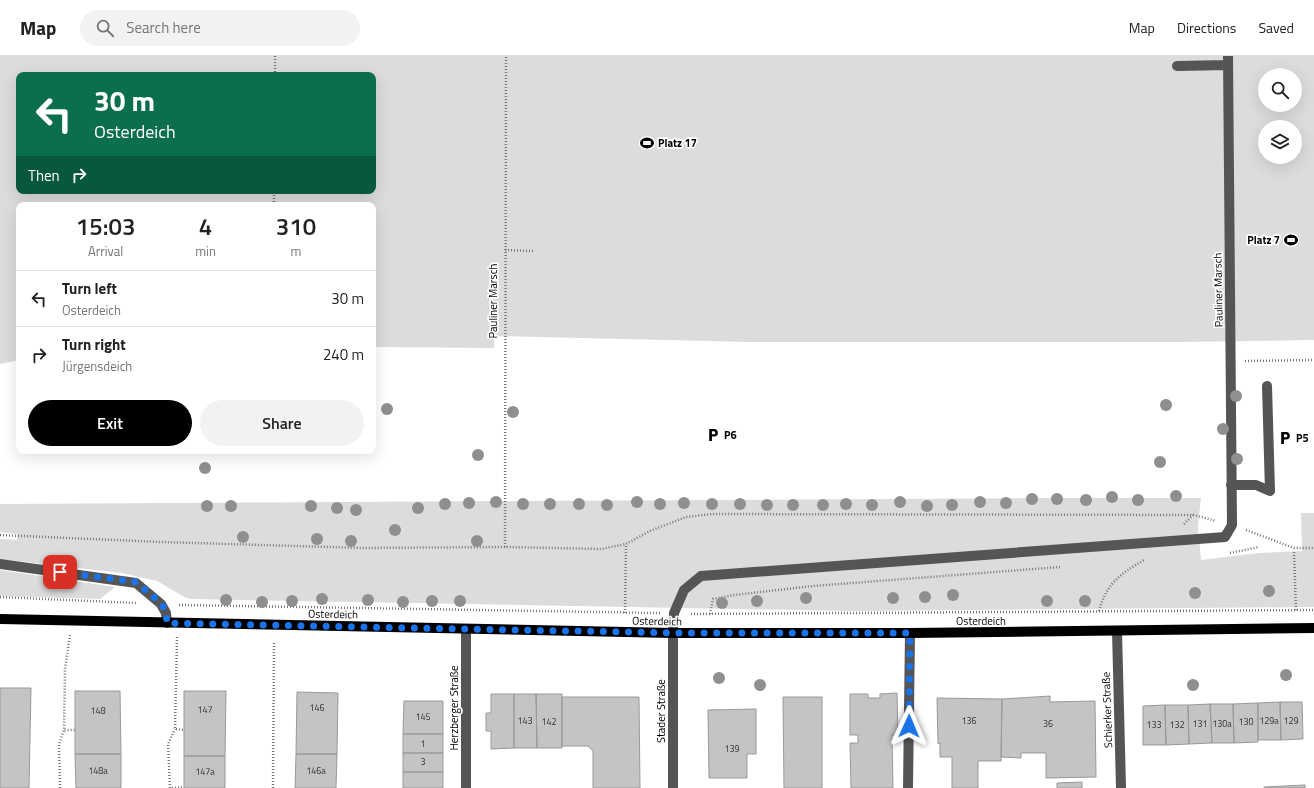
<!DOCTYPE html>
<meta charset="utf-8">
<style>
:root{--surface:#fff;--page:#f2f2f2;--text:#222;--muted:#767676;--line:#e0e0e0;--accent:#000}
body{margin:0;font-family:"Titillium Web",sans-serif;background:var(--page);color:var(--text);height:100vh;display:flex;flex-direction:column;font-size:15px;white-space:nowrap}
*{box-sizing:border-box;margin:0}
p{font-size:13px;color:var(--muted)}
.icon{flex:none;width:22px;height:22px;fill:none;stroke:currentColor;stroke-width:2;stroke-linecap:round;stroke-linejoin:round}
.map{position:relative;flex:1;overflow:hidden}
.details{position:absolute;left:16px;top:146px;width:360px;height:252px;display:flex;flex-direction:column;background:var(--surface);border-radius:8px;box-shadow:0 4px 16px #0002}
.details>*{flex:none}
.hud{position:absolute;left:16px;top:16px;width:360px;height:122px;border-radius:8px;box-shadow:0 4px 16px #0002;background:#0b6e4f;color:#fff;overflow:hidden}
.fabs{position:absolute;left:1258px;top:12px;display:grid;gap:8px}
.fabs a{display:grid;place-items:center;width:44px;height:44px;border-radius:50%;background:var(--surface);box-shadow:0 4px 16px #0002;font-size:20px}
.pin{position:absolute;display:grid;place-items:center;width:34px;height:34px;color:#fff;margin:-17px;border-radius:8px;box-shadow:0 2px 6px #0006}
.me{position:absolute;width:44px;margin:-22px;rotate:1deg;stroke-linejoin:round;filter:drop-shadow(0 0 3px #0008)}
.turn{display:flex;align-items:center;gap:14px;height:84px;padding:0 12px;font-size:18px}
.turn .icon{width:52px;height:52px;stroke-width:2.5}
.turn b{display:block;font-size:28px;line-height:34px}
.then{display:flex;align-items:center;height:38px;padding:0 12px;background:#0003;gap:8px;font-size:15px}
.eta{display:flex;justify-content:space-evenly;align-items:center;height:68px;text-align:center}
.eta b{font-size:24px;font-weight:600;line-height:28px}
.button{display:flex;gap:8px;margin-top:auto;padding:8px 12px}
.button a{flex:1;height:46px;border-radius:24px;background:var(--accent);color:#fff;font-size:16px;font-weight:600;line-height:46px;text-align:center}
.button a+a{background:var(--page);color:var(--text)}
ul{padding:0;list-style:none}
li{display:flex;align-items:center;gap:12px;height:56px;padding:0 12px;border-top:1px solid var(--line)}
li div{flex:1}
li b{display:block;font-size:15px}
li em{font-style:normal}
header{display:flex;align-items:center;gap:24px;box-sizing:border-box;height:56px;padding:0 20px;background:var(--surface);border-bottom:1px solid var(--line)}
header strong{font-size:19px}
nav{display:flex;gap:22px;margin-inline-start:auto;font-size:14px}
.search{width:280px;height:36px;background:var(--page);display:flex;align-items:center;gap:10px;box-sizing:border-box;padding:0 14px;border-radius:22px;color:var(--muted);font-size:15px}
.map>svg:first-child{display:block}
</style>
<header>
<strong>Map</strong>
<div class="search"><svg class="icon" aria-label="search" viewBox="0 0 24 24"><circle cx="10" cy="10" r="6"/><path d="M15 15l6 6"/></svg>Search here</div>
<nav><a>Map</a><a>Directions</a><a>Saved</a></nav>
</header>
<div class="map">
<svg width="1314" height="732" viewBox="0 0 1314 732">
<rect width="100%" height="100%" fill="#fff"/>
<path fill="#dcdcdc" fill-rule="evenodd" d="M0 0H1314V284L1181 286H749L494 280V292L373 291V149H19V304L0 308ZM19 19H373V135H19ZM1265 19H1295V49H1265ZM1265 71H1295V101H1265Z
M1053 442H1201L1198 470 1201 504 1259 497 1302 495 1301 457H1314V551L852 555 192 543 186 542 157 525 122 517 0 503V483L17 484V478L0 476V448Z
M0 514 115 531 100 543 0 540Z"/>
<path fill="#c4c4c4" stroke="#999" d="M0 632H31L29 732H0Z
M75 635H120L121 698H75Z
M184 635H226L225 700H184Z
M297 636 338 637 337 698H296Z
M897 637 898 679H892L893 732H851L850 687H858V679H850V638H868V642H880V638Z
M491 638H514V692L491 693V675H486V657H491Z
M514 638H536L537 692H514Z
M536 638H562V692H537Z
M1050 640V646L1095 645 1096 721 1046 722V697H1021V702L1001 701 1002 643Z
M562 641H639L640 732H593V695L588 690H562Z
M783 641H822V732H784Z
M937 642 1002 643 1001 705H978V732H952V701H940V687L938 688Z
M404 645H443V678H403Z
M1280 646 1281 684H1258V647Z
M1280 646H1302L1303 683 1281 684Z
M1258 647V686L1234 687 1233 648Z
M1210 648 1212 687 1189 688 1188 649Z
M1210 648H1233L1234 687H1212Z
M1165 649 1166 689H1143V650Z
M1165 649H1188L1189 688 1166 689Z
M756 653V698H747V722H709L708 654Z
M403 678H443V697H403Z
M403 697H443V716H403Z
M75 698H121V732H76Z
M296 698H337L336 732H295Z
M184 700H225V732H184Z
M403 716H443V732H403Z
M1082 726V732H1057V727Z
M1305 729V732H1264V731Z"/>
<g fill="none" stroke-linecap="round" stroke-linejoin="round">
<path stroke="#777" stroke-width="2.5" stroke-dasharray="1 2" stroke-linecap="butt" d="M275 19V0
M274 149V135
M505 194 533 195
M1245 305 1314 304
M1184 468 1193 459
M1246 474 1294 492H1314
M0 479 161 486 363 492 505 491 601 493 626 488 650 475 686 461 713 458 1194 459 1216 465
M505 491 506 0
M1294 496 1296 554
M1230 497 1259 491
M0 541 136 547
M179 549 660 557
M1099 555C1106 528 1120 518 1144 504
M625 557 626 488
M691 558 1314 554
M710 558 713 543 734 539 813 530 1060 511
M70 579 65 613 64 674H75
M177 581 175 673 184 674
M60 732 59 688 64 674
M170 732 168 688 175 673
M172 732 184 731
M273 732 274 585"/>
<path stroke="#555" stroke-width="10" d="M1177 10 1228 9
M1231 429H1256L1270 435 1267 330
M0 508 136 527 161 548 166 557 167 567
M466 573V732
M1117 575 1121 732
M673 732V577L674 557 684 534 701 520 1225 481 1232 469 1228 0
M908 732 910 577"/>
<path stroke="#000" stroke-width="10" d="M0 563 673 577H910L1314 572"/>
</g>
<g fill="#8f8f8f">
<circle cx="1236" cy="340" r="6"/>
<circle cx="1166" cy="349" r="6"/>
<circle cx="387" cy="353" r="6"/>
<circle cx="513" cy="356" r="6"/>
<circle cx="1223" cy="373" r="6"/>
<circle cx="478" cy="399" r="6"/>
<circle cx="1237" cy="403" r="6"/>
<circle cx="1160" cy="406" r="6"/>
<circle cx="205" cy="412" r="6"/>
<circle cx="1176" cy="440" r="6"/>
<circle cx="1112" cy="441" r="6"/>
<circle cx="1032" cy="443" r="6"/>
<circle cx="1057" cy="443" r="6"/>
<circle cx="1086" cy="444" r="6"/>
<circle cx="1138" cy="444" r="6"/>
<circle cx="496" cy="446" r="6"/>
<circle cx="637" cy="446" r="6"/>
<circle cx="900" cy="446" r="6"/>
<circle cx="980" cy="446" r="6"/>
<circle cx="469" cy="447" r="6"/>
<circle cx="684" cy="447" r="6"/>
<circle cx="1006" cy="447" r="6"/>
<circle cx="445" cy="448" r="6"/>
<circle cx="523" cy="448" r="6"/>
<circle cx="550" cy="448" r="6"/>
<circle cx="579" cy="448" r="6"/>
<circle cx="660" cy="448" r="6"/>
<circle cx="712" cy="448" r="6"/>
<circle cx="740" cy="448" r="6"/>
<circle cx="846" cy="448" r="6"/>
<circle cx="607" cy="449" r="6"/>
<circle cx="767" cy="449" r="6"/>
<circle cx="793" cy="449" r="6"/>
<circle cx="823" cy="449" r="6"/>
<circle cx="872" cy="449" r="6"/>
<circle cx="952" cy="449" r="6"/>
<circle cx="207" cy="450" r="6"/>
<circle cx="231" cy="450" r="6"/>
<circle cx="311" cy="450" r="6"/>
<circle cx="927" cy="450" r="6"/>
<circle cx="337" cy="452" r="6"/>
<circle cx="418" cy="452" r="6"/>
<circle cx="356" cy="454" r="6"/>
<circle cx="395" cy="474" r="6"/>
<circle cx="243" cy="481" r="6"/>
<circle cx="317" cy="483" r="6"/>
<circle cx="351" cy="485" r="6"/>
<circle cx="477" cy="485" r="6"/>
<circle cx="1269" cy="535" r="6"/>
<circle cx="1195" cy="537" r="6"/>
<circle cx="953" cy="539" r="6"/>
<circle cx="925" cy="541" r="6"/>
<circle cx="806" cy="542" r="6"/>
<circle cx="893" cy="542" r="6"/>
<circle cx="322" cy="543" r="6"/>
<circle cx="226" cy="544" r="6"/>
<circle cx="368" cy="544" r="6"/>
<circle cx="292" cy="545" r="6"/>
<circle cx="432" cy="545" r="6"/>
<circle cx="460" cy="545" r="6"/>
<circle cx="757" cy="545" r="6"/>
<circle cx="1047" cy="545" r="6"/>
<circle cx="1085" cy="545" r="6"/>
<circle cx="262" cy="546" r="6"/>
<circle cx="403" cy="546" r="6"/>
<circle cx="722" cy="547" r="6"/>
<circle cx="1286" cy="619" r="6"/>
<circle cx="719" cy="622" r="6"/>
<circle cx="760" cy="629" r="6"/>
<circle cx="1193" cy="629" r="6"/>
</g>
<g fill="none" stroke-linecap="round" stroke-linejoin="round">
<path stroke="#1a73e8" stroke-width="7" stroke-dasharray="0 12.6" d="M60 516 136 526 162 548 166 557 167 567 673 577H910L909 670"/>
</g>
<defs>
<g id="stadium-bare" transform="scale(1.08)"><path d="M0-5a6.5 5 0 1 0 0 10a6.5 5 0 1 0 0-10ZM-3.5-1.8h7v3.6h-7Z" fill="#000" stroke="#fff" stroke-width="2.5" paint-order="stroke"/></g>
<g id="parking-bare" transform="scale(1.08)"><path d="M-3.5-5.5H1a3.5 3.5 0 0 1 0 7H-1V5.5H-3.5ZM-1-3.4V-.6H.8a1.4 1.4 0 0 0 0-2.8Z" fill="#000" stroke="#fff" stroke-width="2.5" paint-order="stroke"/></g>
</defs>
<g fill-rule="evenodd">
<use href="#stadium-bare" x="647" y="87"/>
<use href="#stadium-bare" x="1291" y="184"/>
<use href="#parking-bare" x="713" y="379"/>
<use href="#parking-bare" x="1285" y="382"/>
</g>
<g text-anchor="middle" stroke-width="3.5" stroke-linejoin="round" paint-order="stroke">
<g font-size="9" fill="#313131">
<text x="317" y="655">146</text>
<text x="205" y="657">147</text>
<text x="98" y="658">148</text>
<text x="423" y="664">145</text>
<text x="525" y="668">143</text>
<text x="969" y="668">136</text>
<text x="1269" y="668">129a</text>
<text x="1291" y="668">129</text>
<text x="549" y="669">142</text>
<text x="1246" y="669">130</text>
<text x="1048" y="671">36</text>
<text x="1200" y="671">131</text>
<text x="1222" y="671">130a</text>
<text x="1154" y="672">133</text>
<text x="1177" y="672">132</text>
<text x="423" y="691">1</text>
<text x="732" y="696">139</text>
<text x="423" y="709">3</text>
<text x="98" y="718">148a</text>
<text x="316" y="718">146a</text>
<text x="205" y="719">147a</text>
</g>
<g font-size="11" font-weight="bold" fill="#000" stroke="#fff" text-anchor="start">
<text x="658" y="91">Platz 17</text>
<text x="1280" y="188" text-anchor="end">Platz 7</text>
<text x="724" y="383">P6</text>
<text x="1296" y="386">P5</text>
</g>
<g font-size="11" fill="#000" stroke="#fff">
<text transform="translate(1218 234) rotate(-91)" y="4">Pauliner Marsch</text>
<text transform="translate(493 245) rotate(-90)" y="4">Pauliner Marsch</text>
<text transform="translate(333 558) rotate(1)" y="4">Osterdeich</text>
<text transform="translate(657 565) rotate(1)" y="4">Osterdeich</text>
<text x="981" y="569">Osterdeich</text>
<text transform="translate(454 652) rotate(-90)" y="4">Herzberger Straße</text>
<text transform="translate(1107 654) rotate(-92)" y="4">Schierker Straße</text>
<text transform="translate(661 655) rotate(-90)" y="4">Stader Straße</text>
</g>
</g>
</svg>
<div class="fabs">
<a><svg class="icon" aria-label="search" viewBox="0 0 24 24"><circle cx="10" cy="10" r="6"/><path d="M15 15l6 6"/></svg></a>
<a><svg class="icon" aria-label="layers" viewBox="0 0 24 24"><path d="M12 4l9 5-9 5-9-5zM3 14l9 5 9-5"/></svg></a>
</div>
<div class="pin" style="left:60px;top:516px;background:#d93025"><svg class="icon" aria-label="arrive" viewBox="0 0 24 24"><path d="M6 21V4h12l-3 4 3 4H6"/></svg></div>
<svg class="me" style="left:909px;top:670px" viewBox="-20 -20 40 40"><path d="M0-17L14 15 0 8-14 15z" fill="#1a73e8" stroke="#fff" stroke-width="4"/></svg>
<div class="hud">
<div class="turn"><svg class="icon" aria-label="left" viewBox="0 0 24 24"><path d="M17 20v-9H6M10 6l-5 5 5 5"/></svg><div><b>30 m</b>Osterdeich</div></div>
<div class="then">Then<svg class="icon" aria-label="right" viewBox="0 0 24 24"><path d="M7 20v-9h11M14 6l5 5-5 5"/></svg></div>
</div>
<section class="details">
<div class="eta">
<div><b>15:03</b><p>Arrival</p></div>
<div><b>4</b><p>min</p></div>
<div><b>310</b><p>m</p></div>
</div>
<ul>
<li><svg class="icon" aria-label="left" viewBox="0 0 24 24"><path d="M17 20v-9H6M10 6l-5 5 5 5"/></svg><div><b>Turn left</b><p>Osterdeich</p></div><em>30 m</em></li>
<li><svg class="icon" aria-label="right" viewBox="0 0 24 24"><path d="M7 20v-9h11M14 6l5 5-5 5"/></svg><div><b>Turn right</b><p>Jürgensdeich</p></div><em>240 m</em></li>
</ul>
<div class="button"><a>Exit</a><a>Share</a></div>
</section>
</div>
